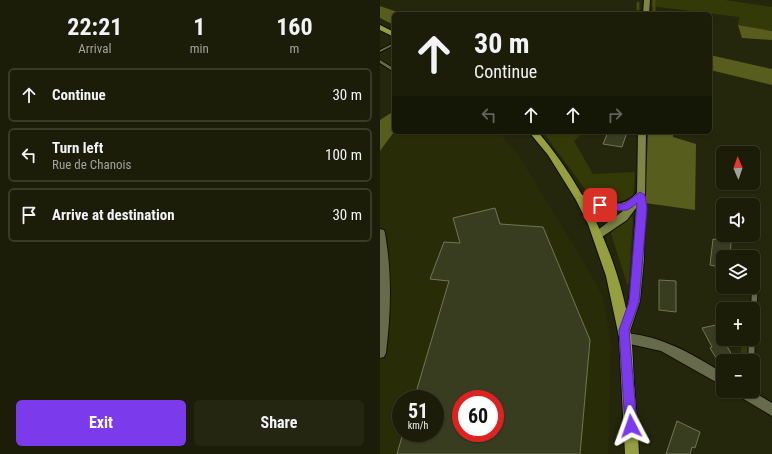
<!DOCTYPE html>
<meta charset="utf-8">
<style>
:root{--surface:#1b1d08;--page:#242612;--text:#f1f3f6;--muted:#a0a29c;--line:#393b29;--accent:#7c3aed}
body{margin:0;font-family:"Roboto Condensed",sans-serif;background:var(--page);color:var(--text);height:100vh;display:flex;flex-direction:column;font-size:15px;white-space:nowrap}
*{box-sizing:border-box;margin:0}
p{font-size:13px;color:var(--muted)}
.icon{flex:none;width:22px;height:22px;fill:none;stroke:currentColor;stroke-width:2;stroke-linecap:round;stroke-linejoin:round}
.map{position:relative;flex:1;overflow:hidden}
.sheet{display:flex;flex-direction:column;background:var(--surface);width:380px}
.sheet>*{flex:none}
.banner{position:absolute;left:12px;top:12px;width:320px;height:122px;border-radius:6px;box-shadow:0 1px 3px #0004,0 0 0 1px var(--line);background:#1b1d08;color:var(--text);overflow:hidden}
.needle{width:26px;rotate:358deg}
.tools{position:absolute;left:336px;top:146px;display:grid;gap:8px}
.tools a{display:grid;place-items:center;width:44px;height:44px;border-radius:6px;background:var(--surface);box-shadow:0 1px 3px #0004,0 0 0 1px var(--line);font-size:20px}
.speed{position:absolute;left:12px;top:390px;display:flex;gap:8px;font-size:20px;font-weight:700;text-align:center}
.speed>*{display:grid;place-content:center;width:52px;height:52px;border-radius:50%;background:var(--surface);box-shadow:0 1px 3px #0004,0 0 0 1px var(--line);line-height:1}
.speed small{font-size:10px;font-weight:400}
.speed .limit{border:6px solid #d22;background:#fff;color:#111}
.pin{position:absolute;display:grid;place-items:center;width:34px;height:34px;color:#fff;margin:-17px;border-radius:8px;box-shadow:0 2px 6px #0006}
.me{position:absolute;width:44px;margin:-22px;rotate:356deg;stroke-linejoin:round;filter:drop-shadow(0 0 3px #0008)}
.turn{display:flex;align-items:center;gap:14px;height:84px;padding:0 16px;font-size:18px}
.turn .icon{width:52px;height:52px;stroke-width:2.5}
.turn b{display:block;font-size:28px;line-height:34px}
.lanes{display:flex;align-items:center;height:38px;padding:0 16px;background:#0003;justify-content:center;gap:20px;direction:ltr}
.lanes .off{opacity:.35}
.eta{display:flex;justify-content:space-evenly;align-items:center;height:68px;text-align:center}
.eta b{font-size:24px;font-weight:700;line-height:28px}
.primary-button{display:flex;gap:8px;margin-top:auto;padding:8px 16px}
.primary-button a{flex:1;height:46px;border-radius:6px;background:var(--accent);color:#fff;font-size:16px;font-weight:700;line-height:46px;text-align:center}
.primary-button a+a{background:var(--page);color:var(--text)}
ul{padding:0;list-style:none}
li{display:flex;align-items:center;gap:12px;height:54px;margin:0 8px 6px;padding:0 8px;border:2px solid var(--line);border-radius:6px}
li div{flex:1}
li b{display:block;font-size:15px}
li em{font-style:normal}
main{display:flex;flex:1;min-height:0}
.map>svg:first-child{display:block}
</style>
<main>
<section class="sheet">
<div class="eta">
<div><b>22:21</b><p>Arrival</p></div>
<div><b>1</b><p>min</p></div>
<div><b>160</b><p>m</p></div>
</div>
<ul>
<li><svg class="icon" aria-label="ahead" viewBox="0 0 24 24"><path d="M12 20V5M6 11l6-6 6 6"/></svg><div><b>Continue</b></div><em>30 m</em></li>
<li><svg class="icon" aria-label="left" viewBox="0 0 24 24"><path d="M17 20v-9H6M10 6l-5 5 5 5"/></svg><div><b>Turn left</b><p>Rue de Chanois</p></div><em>100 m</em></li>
<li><svg class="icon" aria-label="arrive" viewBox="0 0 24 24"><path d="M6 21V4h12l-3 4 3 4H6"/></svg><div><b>Arrive at destination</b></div><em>30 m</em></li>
</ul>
<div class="primary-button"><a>Exit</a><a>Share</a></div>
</section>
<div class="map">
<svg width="392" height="454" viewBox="0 0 392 454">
<rect width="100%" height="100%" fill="#24270b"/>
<path fill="#292d07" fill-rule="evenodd" d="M14 132H119L137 153 204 262 223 297 231 345 228 454H0V151ZM21 399H55V433H21ZM81 399H115V433H81Z"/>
<path fill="#343908" d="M272 0H345L392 7V31L358 25 359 17 271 6Z
M163 132H204L194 141 213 174 255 172 253 196C239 204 223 205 210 196Z
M217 208H221L244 210 226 225Z
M250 216 253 217 249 284H247L231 233 234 229Z
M362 339H368L367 361H360Z"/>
<path fill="#565d1d" d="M0 6 23 14H14V25L0 18Z
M358 25 392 31V40L362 38Z
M330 55 392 69V85L330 70Z
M14 111V132L0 151V120Z
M268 132H293V137L316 144 315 210 265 203Z"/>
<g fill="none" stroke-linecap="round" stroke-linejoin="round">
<path stroke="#464c07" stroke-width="3" d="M274 0V11
M258 3V9"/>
</g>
<path fill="#393d20" stroke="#717657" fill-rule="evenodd" d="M228 132H247L242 147 223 144Z
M115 208 120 224 163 227 210 340 200 454H17L23 433H55V399H34L69 281 50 279 64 242 80 243 73 218ZM81 399H115V433H81Z
M333 239 351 242 350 257H343V268L330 265Z
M279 280 296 281V312L279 310Z
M336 325 343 339 353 357 338 361 330 348 332 347 322 328Z
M297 421 320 432 315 448 312 447 310 454H286Z"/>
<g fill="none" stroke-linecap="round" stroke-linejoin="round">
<g stroke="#0e1000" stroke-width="2">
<path id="lane" d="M14 43V45L0 52V50Z
M0 60 13 68V70H11L0 63Z
M376 252 378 253 379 254 376 323 375 325H373V309H371L372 287H373V254L374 253Z
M373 337 375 339 374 361 373 363V361H368L369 339H373Z"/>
</g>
<g stroke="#0e1000" stroke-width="2">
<path id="street" d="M0 229 4 230 5 233C12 274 11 312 6 353L4 357 0 358Z
M245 333C282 336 312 354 343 373V386L281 351 241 342 239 338 241 334Z
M355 391H372L392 403V416L357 395Z"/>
</g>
<g stroke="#0e1000" stroke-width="2">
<path id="secondary" d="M264 0H270L269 14H263Z
M258 132H266L264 259 260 301 250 331 248 335 244 336 240 335 238 331 248 305 252 280 256 208 247 220 219 239 215 238 214 235 215 232 243 211C232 212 202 207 195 197L200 194C223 200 236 214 257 193Z"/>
</g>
<g stroke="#0e1000" stroke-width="2">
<path id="primary" d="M0 25 14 32V37L0 30Z
M149 132H158C207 190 240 260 251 336 253 352 253 368 254 384 256 408 258 431 259 454H245L239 337 226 276 208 224 196 200 168 155Z"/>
</g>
<use href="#lane" fill="#666b4c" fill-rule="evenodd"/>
<use href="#street" fill="#666b4c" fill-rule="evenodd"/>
<use href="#secondary" fill="#7d8547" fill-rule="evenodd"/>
<use href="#primary" fill="#959f41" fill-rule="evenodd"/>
</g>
<path fill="#7c3aed" stroke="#51269a" d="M260 192 265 195 267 208 259 302 249 330 257 426 255 430 251 432 247 430 245 426 239 330 249 302 257 203C254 206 251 208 247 210 240 211 220 210 216 205L220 202 244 204Z"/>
</svg>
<div class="tools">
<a><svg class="needle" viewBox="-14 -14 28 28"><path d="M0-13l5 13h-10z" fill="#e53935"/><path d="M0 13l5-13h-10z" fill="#a0a29c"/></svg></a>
<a><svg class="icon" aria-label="sound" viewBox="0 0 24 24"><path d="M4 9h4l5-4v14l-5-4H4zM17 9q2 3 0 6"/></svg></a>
<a><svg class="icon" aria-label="layers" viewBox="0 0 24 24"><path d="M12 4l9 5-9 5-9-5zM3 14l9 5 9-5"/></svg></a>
<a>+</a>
<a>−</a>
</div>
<div class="speed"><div>51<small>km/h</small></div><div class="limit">60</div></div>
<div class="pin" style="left:220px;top:205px;background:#d93025"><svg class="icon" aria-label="arrive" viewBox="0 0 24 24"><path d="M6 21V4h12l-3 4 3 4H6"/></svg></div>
<svg class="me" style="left:251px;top:426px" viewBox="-20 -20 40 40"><path d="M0-17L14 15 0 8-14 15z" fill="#7c3aed" stroke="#fff" stroke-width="4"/></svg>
<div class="banner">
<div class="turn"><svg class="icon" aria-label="ahead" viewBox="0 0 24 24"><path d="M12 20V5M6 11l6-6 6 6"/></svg><div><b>30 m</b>Continue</div></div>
<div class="lanes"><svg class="icon off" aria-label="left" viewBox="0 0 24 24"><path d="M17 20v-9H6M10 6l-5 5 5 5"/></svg><svg class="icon" aria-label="ahead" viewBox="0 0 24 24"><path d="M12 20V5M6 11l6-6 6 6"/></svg><svg class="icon" aria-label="ahead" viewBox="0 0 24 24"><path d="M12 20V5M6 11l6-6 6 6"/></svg><svg class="icon off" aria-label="right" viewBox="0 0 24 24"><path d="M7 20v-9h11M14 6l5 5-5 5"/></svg></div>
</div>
</div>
</main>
